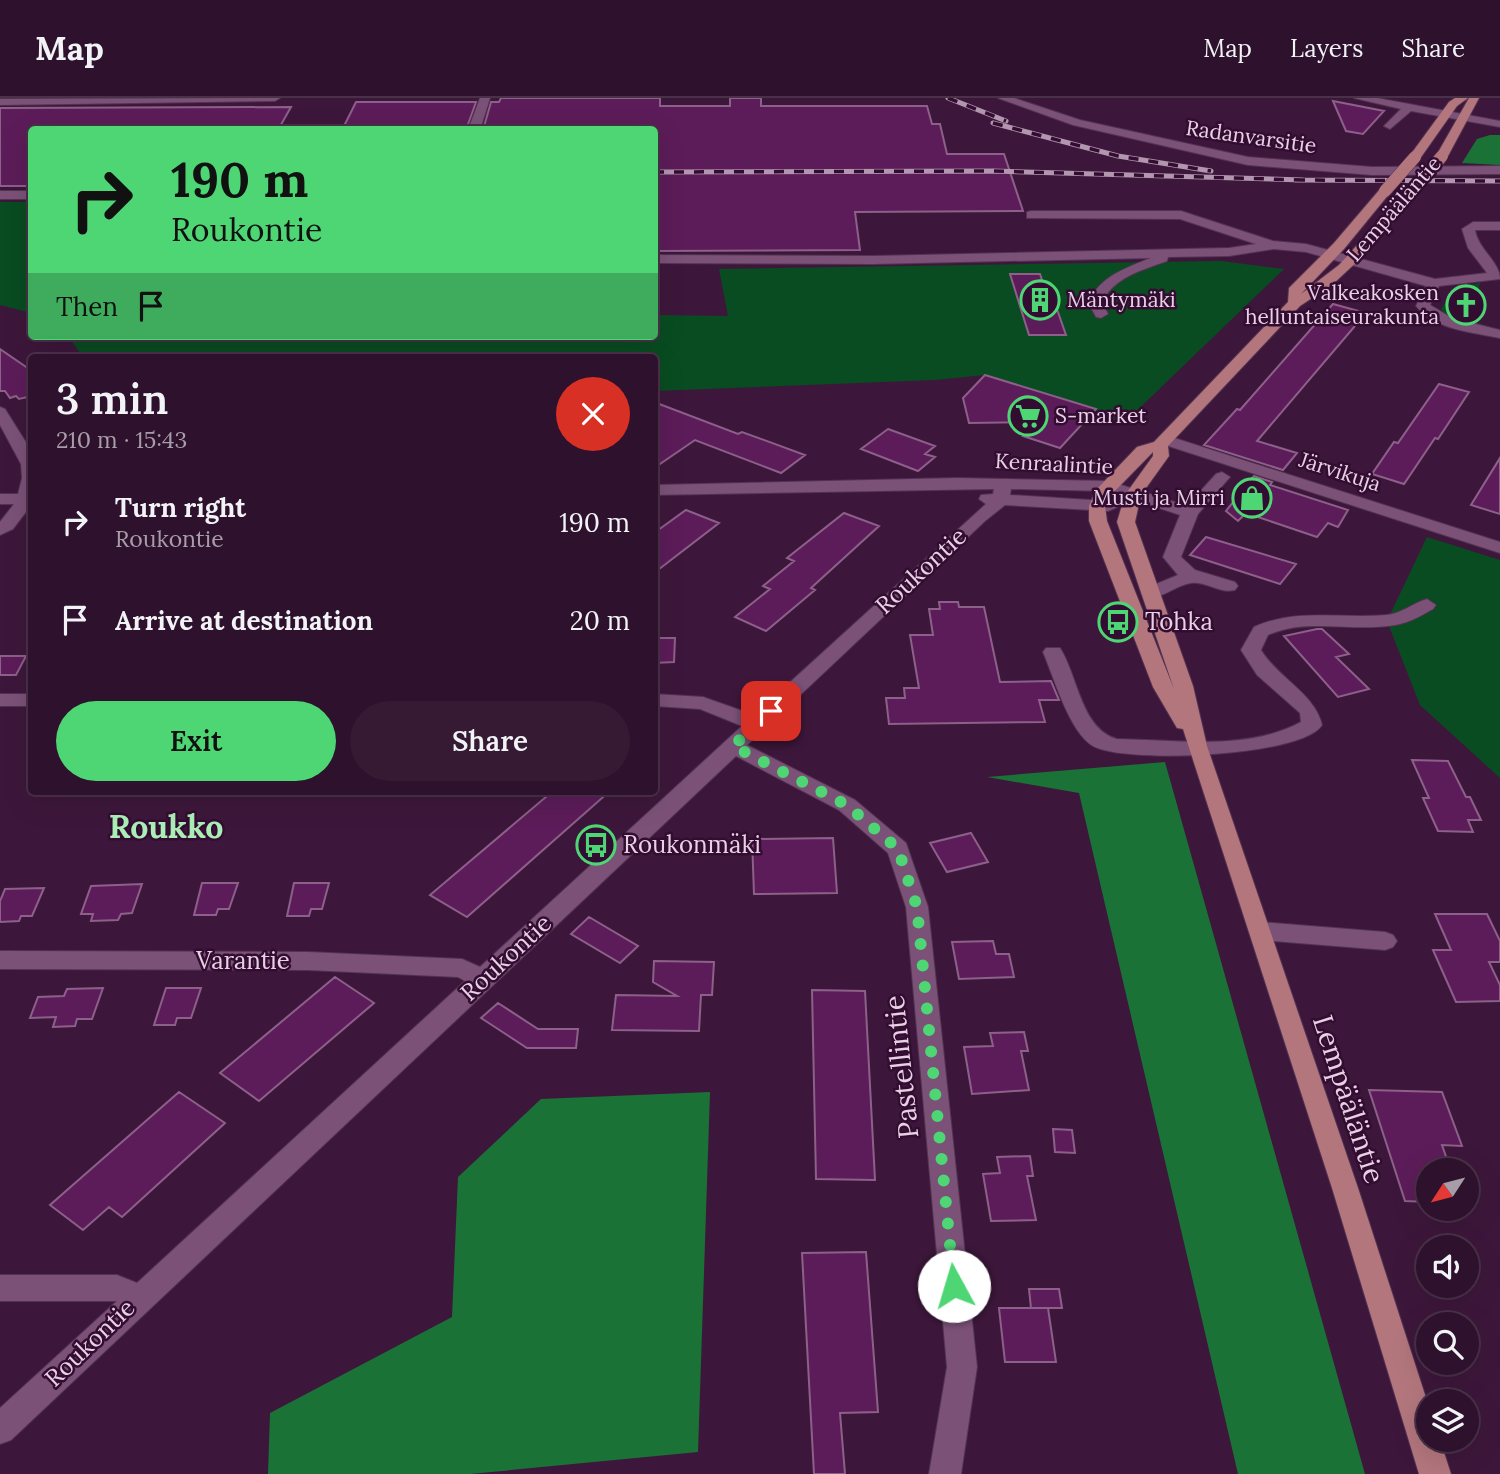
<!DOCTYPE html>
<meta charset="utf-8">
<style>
:root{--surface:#2e112c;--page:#361a34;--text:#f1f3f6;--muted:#a79da9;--line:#493148;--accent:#4ed675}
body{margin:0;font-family:Lora,serif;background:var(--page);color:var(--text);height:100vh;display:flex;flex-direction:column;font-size:26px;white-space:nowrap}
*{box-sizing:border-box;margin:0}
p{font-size:23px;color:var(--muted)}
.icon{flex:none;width:38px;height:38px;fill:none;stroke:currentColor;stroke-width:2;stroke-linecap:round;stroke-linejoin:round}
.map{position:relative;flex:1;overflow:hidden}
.drawer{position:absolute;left:28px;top:256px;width:630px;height:441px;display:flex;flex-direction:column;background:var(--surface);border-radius:7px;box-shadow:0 7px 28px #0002,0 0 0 2px var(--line)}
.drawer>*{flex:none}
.guide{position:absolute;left:28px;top:28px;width:630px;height:214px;border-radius:7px;box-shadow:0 7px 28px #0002,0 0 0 2px var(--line);background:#4ed675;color:#111;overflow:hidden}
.needle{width:46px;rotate:234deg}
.buttons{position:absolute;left:1416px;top:1060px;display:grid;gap:14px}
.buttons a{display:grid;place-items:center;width:63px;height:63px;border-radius:50%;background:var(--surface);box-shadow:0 7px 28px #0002,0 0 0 2px var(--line);font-size:35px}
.pin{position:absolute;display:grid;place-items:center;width:60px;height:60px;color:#fff;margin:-30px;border-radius:14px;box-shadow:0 4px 10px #0006}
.me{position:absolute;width:77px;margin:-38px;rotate:354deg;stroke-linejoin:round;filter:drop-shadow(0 0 5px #0008)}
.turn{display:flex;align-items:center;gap:24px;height:147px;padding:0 28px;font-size:32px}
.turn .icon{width:91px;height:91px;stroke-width:2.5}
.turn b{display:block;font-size:49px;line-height:60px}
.then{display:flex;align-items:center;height:66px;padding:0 28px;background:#0003;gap:14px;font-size:26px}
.round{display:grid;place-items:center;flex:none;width:74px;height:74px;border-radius:37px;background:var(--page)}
.overview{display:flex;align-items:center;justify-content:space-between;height:119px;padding:0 28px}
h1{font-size:42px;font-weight:600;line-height:52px}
.cta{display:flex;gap:14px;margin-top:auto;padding:14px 28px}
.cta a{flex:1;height:80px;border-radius:42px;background:var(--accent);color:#111;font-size:28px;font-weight:600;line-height:80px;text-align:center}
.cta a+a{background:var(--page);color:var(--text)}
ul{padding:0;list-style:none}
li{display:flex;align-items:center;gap:21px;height:98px;padding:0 28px}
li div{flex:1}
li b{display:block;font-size:26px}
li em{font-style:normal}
header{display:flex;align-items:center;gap:42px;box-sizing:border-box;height:98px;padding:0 35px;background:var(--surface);border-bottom:2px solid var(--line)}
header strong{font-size:33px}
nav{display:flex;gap:38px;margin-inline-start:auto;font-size:24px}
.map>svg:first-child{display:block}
</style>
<header>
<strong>Map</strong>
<nav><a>Map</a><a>Layers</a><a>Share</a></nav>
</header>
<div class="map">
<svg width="1500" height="1376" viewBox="0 0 1500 1376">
<rect width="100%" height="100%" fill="#3d173b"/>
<path fill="#094c21" d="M0 104H31V215L0 207Z
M1221 163 1284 171 1125 324 985 277 934 282 655 293 654 259H83L68 238H654L655 217 728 218 719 171Z
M1480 185 1477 196 1487 202 1464 192 1449 210 1451 217 1500 232 1448 219 1441 211 1455 190Z
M1427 439 1500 462V680L1420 607 1387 523Z"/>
<path fill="#1b7237" d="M1490 37H1500V67L1462 65 1477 41Z
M1165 664 1365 1376H1238L1079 695 987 679Z
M710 994 698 1354 470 1376H268L270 1315 452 1219 458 1079 541 1001Z"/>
<path fill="#5c1c59" stroke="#8c6088" stroke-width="2" d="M501 0H660V8H730V0H761V8H927L932 26H940L947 56H1004L1023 113 855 114 860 152 654 153V32H483L491 4H499Z
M1333 3 1384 13 1363 36 1346 33Z
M356 4H476L466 32H342Z
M291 9 278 32H32V88H0V10Z
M1010 176H1040L1047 197H1052L1066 237H1029Z
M1333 206 1366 215 1257 343 1297 355 1283 372 1204 347 1237 311 1240 312Z
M0 251 32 273V298L19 301 16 298 10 300 5 293H0Z
M985 277 1096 311 1060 350 1023 338 1038 324 969 325 963 300Z
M1439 286 1469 294 1438 341 1435 340 1404 386 1372 376 1394 344 1398 345Z
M654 304 738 336 742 334 805 357 781 375 695 342 654 370Z
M888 331 935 348 925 356 935 359 918 373 861 351Z
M1500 360V416L1471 407Z
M1254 378 1272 384 1270 387 1348 412 1338 429 1328 425 1317 439 1246 415 1238 423 1226 413Z
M686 412 719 425 654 475V435Z
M844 415 879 428 811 490 815 492 766 533 735 519 770 491 763 488 794 463 787 460Z
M1206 439 1296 466 1280 486 1190 457Z
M939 504H958L959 509H984L1000 584 1051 583 1059 602H1039L1045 624 889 626 886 600H905L904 590H919L910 537H933L929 511H940Z
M1317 531H1322L1349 556 1336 559 1369 591 1338 599 1284 538Z
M654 540H675L674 564 654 565Z
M0 558H26L16 577H0Z
M1412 662 1448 663 1466 699H1470L1481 722H1468L1473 734 1438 733 1423 700H1429Z
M553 693H610L467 819 430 797Z
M971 735 988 764 947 774 930 745Z
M833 740 837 795 754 796 752 741Z
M202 785H238L229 811H218L216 817H194Z
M294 785H329L322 811H311L309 818H287Z
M142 786 132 815 121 816 118 822 91 823 93 816H81L91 788Z
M44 790 32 818H21L19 823 0 824V803L5 791Z
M1435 816H1487L1500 843V864H1489L1500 887V903L1456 904 1433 852H1451Z
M589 819 638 848 620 865 571 836Z
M993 843 996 856H1009L1014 879 959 881 952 844Z
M654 863 714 864 712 897H701L699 933 612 932 616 897 677 898 653 884Z
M335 879 374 905 259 1003 220 975Z
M103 890 92 921H77L75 928 53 929 56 919 30 920 38 899 64 898 67 891Z
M166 890H201L191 920H177L175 927H154Z
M812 892 865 893 875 1082 816 1081Z
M498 905 538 931H578L576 950H527L481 920Z
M1024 934 1028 953H1021L1029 992 972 996 964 949 993 948 990 935Z
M1369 992 1442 994 1462 1048 1442 1047 1451 1073H1428V1104L1405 1103Z
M179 994 225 1025 122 1119 109 1109 83 1132 50 1107Z
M1053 1031 1072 1032 1075 1055 1055 1054Z
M1030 1058 1033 1078H1027L1036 1122 991 1123 983 1076 1000 1075 997 1059Z
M866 1154 878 1314 840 1315 845 1376H814L802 1155Z
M1029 1191H1059L1062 1210H1032H1048L1056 1264H1005L999 1210H1031Z"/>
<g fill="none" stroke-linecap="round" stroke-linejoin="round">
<g stroke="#523351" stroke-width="2">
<path id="minor" d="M280 0 275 3 0 7V1Z
M480 0H490L480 32H468Z
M998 0H1014L1080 22 1248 59 1372 69 1500 68V76L1372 77 1248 67 1073 27Z
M1354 0H1377L1500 23V29L1411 13 1390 31 1384 28 1401 11Z
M0 93H32V101H0Z
M1031 113H1181L1273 143 1306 146 1435 181 1487 175 1468 150 1462 131 1473 124H1500V132H1475C1478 151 1500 164 1500 181L1439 188 1430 207 1452 220 1500 232V240C1472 234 1435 232 1416 208L1426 188 1306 154 1274 151 1229 158 1168 159 1167 163C1143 172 1114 179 1102 204L1108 216 1101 220 1096 219 1088 204C1101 178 1125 170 1151 160L873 166 654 165V157L873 158 1229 150 1256 146 1180 121 1027 120V114Z
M0 309 5 311 32 354V406L13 431 0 437V424L14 406H0V396H18L22 380 21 366 0 327Z
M1165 337 1500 444V455L1159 345 1157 342 1159 339Z
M1222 374 1230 379 1198 416 1181 459 1195 472 1235 484 1238 488 1235 492C1220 496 1206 483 1191 485 1175 487 1161 503 1144 499L1141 495 1144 491 1178 477 1163 459 1180 417 1135 402 1108 413 1005 407 985 423 747 647 855 702 906 745 928 809 977 1269 961 1376H929L947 1269 906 809 888 755 839 712 736 658 11 1342 0 1346V1310L117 1203H0V1177H117L137 1185 465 883 458 879 308 872 0 871V853L308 854 462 861 480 869 742 628 700 611 654 608V596L703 599 754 617 986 406 979 401 981 397 993 396 994 391 654 397V387L957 380 1109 383 1187 408 1216 376ZM1011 391 1107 393 1120 397 1107 403 1010 397Z
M1427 501 1436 507 1433 511C1419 519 1405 527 1388 528 1349 533 1304 520 1268 537L1261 552C1278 580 1315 596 1322 627 1302 659 1124 666 1093 648 1069 634 1054 579 1043 554L1046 550H1060C1078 578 1081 631 1117 641 1176 642 1248 653 1301 624L1300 615 1257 577 1241 552 1254 529C1296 510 1342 521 1386 517 1401 516 1413 505 1427 501Z
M0 596H32V608H0Z
M1261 824 1385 834 1393 837 1397 843 1393 849 1385 852 1261 842 1253 839 1249 833 1253 827Z"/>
</g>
<g stroke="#523351" stroke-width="2">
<path id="major" d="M1455 0H1468L1457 8 1419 62H1411V56L1449 4Z
M1469 0H1479L1448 58 1438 60 1436 58Z
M1385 89 1391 93 1389 96 1344 151 1301 196 1339 167 1408 91 1418 94 1363 158 1333 186 1300 208 1168 348 1169 358 1141 397 1135 424 1193 588 1207 648 1358 1090 1428 1306V1342H1440L1451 1376H1419L1332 1090 1183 631 1177 630 1153 589 1089 423V408L1096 392 1137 349 1154 344 1288 204 1289 190 1334 145 1381 90ZM1153 354V358L1125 397 1117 424 1174 591 1107 423 1105 408 1110 398Z"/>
</g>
<use href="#minor" fill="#7b5178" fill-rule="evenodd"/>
<use href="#major" fill="#b3767d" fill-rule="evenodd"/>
<g stroke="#b295af" stroke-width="5">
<path id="rail" d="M948 0 1006 23
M993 25 1118 58 1211 73
M654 74 993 73 1303 82
M1295 82 1500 83"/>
</g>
<use href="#rail" stroke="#330d31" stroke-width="3.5" stroke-dasharray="10" stroke-linecap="butt"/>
<g stroke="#523351" stroke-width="13" stroke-linecap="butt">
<path id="major-bridge" d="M1385 93 1415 59
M1412 94 1442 58"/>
</g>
<use href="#major-bridge" stroke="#b3767d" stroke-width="12"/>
</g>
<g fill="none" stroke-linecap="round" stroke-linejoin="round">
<path stroke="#4ed675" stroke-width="12" stroke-dasharray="0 21.6" d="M771 613 733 648 847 707 898 751 917 809 954 1188"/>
</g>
<defs>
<g id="building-ring" transform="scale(2.0125)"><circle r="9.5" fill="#330d31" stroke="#4ed675" stroke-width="1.5"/><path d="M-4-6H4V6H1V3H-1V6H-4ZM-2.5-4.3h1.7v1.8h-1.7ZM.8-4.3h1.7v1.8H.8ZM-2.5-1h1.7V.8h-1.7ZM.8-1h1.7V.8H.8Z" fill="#4ed675"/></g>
<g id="church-ring" transform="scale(2.0125)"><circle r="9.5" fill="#330d31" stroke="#4ed675" stroke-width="1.5"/><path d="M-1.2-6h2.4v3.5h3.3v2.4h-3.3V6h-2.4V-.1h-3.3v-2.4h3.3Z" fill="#4ed675"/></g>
<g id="supermarket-ring" transform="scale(2.0125)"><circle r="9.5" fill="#330d31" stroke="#4ed675" stroke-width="1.5"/><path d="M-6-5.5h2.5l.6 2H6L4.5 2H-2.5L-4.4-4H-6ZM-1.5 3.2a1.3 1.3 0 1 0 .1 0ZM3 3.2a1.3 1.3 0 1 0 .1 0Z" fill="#4ed675"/></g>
<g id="shop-ring" transform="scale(2.0125)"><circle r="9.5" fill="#330d31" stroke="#4ed675" stroke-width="1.5"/><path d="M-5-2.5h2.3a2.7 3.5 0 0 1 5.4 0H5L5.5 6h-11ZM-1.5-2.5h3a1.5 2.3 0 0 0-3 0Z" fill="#4ed675"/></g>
<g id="bus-ring" transform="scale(2.0125)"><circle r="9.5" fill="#330d31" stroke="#4ed675" stroke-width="1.5"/><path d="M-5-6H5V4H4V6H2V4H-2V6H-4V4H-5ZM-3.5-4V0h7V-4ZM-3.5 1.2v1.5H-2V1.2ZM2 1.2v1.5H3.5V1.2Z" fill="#4ed675"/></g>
</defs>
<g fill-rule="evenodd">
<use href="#building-ring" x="1040" y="202"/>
<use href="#church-ring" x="1466" y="207"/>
<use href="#supermarket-ring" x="1028" y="318"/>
<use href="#shop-ring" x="1252" y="400"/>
<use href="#bus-ring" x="1118" y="524"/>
<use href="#bus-ring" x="596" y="747"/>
</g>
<g text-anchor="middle" stroke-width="5" stroke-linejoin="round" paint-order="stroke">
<g font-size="21" fill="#e8d0e5" stroke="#330d31">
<text transform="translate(1251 39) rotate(8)" y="7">Radanvarsitie</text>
<text transform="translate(1394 111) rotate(-49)" y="7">Lempääläntie</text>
<text transform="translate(1054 366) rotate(3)" y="7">Kenraalintie</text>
<text transform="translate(1340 374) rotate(18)" y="7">Järvikuja</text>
</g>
<g font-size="21" fill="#e8d0e5" stroke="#330d31" text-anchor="end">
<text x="1439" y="202">Valkeakosken<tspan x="1439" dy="24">helluntaiseurakunta</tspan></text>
<text x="1067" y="209" text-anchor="start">Mäntymäki</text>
<text x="1055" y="325" text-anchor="start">S-market</text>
<text x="1225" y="407">Musti ja Mirri</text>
</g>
<g font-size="24" fill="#e8d0e5" stroke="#330d31">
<text transform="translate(921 473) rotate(-43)" y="8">Roukontie</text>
<text transform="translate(506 860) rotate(-43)" y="8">Roukontie</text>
<text x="243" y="871">Varantie</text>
<text transform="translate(90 1245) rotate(-44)" y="8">Roukontie</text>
</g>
<g font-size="24" fill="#e8d0e5" stroke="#330d31" text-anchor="start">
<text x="1145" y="532">Tohka</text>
<text x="623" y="755">Roukonmäki</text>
</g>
<g font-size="28" fill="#e8d0e5" stroke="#330d31">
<text transform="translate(901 969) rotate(-96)" y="10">Pastellintie</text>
<text transform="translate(1349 1001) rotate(72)" y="10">Lempääläntie</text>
</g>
<g font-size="32" font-weight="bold" fill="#abedb7" stroke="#330d31">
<text x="166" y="740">Roukko</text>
</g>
</g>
</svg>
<div class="buttons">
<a><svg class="needle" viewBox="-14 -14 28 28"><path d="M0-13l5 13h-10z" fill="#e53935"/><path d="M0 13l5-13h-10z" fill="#a79da9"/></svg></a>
<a><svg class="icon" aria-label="sound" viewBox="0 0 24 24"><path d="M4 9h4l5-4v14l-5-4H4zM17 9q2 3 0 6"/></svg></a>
<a><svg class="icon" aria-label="search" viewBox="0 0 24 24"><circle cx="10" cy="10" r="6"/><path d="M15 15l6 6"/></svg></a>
<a><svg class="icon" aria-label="layers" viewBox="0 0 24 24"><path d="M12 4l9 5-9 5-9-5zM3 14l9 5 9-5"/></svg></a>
</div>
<div class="pin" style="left:771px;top:613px;background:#d93025"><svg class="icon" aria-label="arrive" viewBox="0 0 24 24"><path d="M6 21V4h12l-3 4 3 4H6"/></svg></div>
<svg class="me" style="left:954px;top:1188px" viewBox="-20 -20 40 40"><circle r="19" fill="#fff"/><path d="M0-13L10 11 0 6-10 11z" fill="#4ed675"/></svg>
<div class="guide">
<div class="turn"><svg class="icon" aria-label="right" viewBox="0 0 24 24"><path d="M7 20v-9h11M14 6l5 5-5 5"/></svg><div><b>190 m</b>Roukontie</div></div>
<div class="then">Then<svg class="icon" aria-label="arrive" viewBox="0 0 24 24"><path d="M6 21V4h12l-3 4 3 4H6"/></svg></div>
</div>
<section class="drawer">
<div class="overview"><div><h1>3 min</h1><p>210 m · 15:43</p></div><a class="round" style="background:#d93025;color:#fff"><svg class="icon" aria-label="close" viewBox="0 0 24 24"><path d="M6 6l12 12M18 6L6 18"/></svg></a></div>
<ul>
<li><svg class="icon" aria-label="right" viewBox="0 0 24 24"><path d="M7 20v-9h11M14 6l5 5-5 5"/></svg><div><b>Turn right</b><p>Roukontie</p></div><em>190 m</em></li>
<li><svg class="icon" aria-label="arrive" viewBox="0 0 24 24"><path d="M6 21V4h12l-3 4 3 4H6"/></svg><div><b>Arrive at destination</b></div><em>20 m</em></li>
</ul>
<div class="cta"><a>Exit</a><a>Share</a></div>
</section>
</div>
